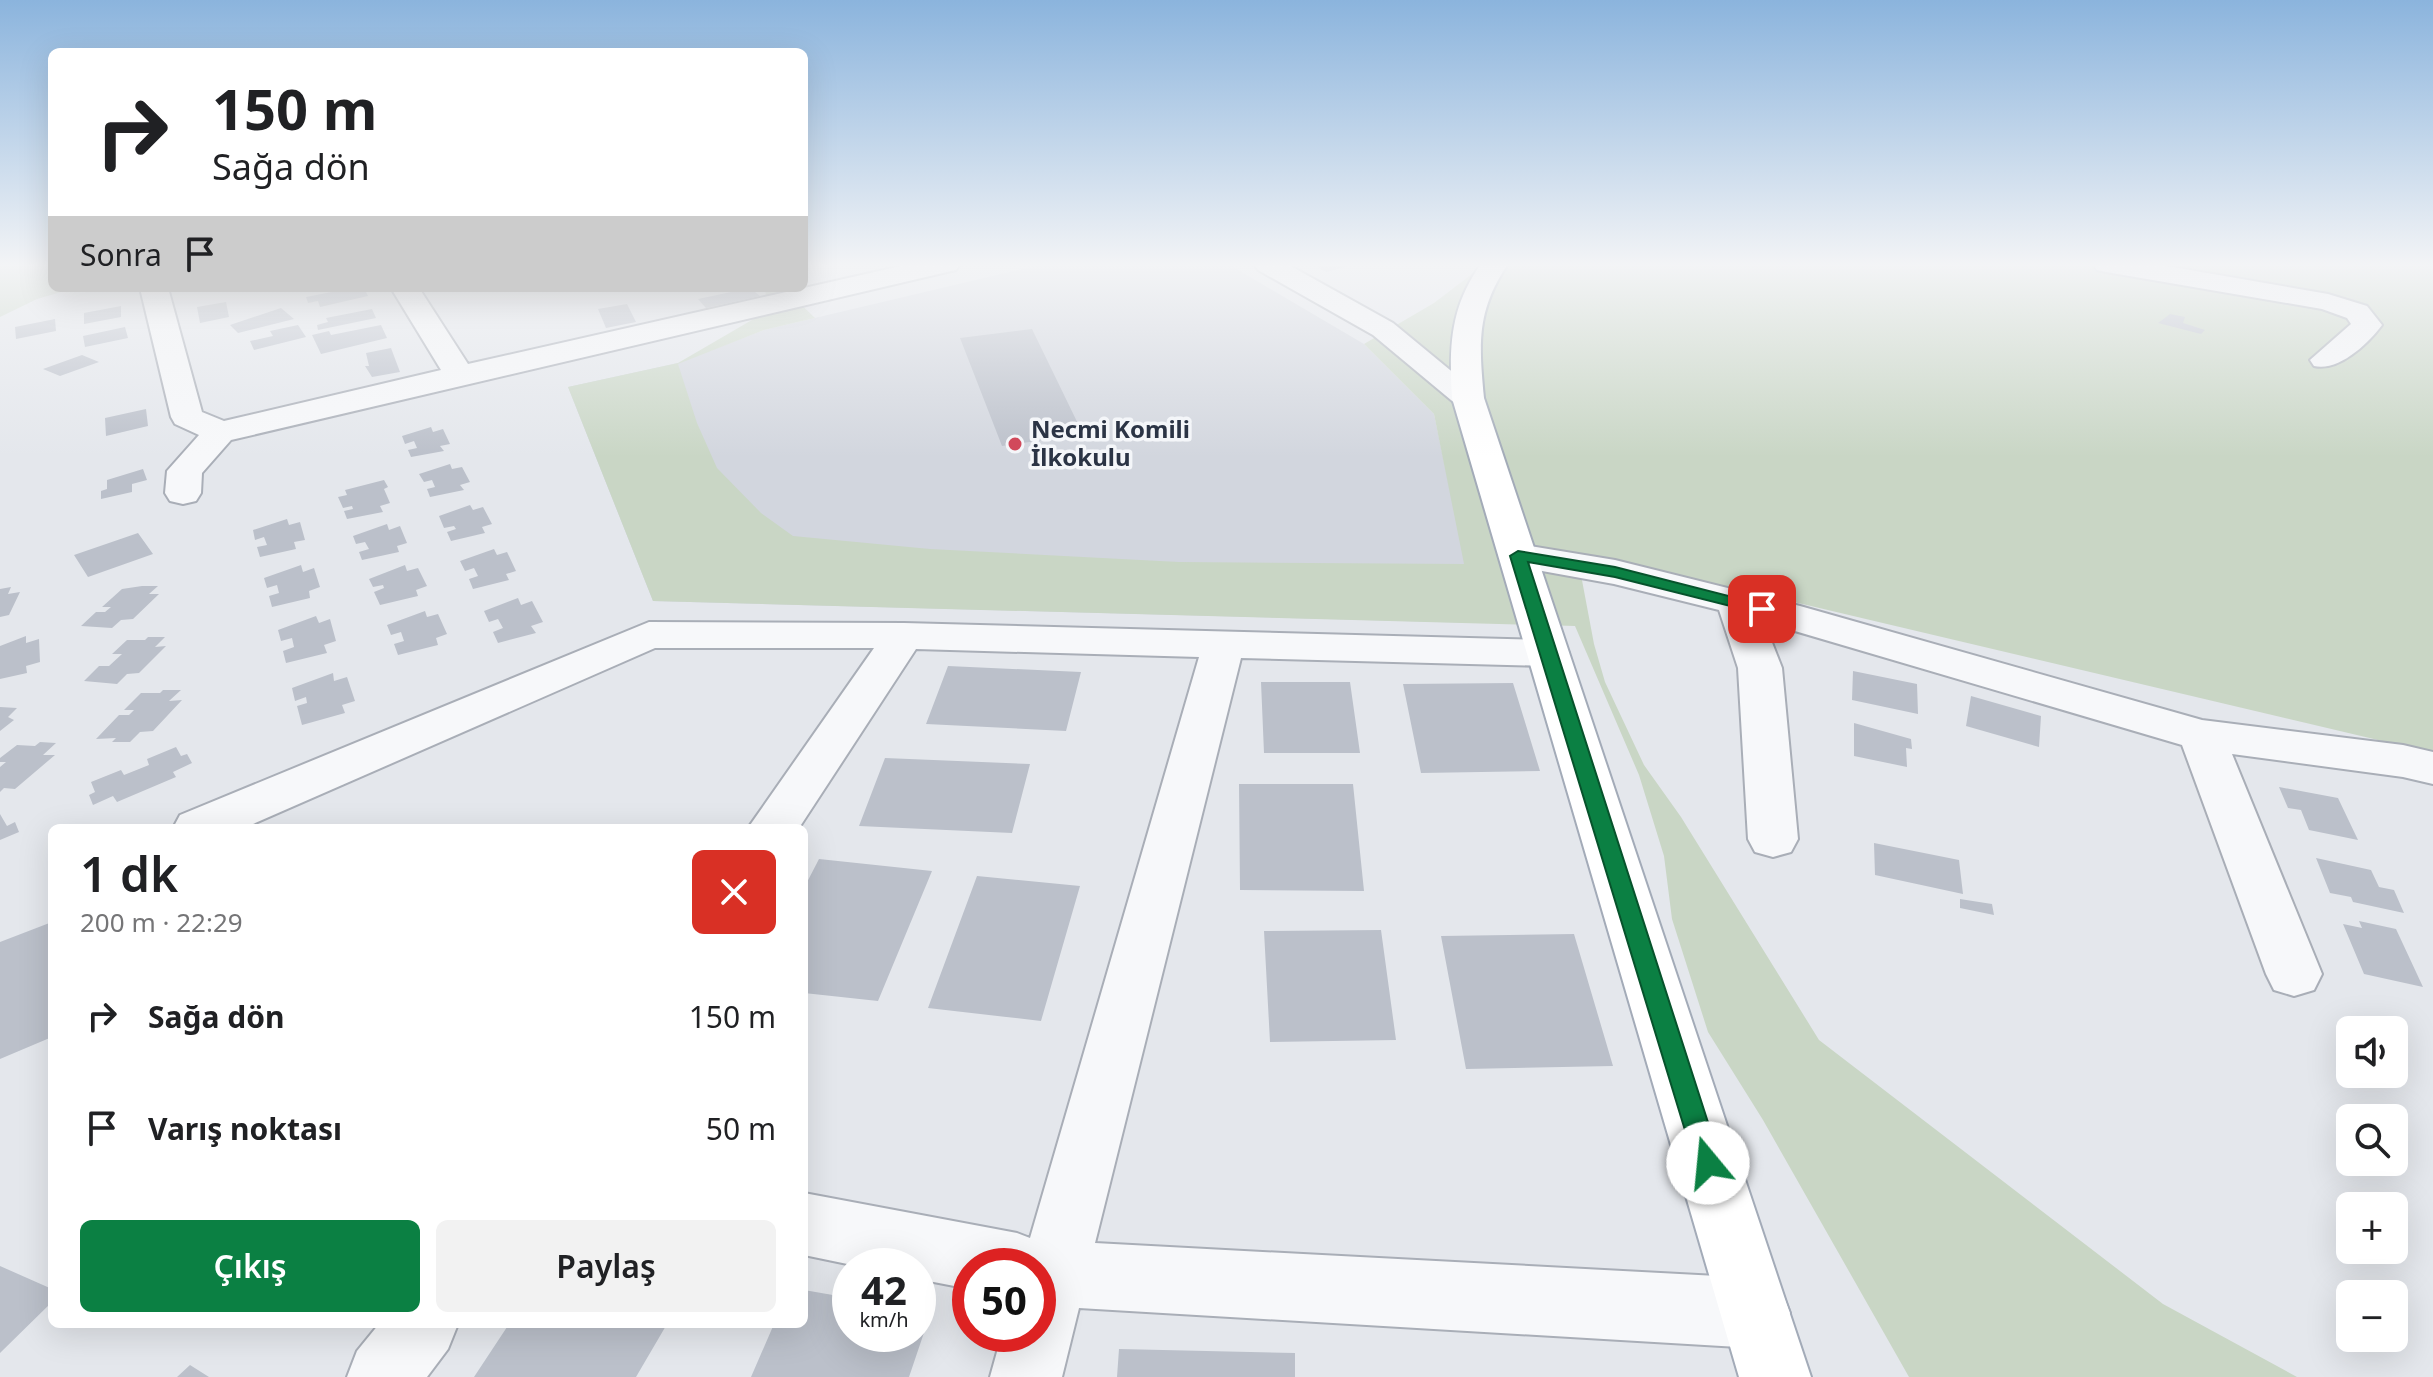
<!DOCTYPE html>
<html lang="tr">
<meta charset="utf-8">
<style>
:root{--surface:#fff;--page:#f2f2f2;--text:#202124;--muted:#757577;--accent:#0b8043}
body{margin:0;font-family:"Noto Sans",sans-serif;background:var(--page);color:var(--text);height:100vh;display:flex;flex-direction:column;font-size:30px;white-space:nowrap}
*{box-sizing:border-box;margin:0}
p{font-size:26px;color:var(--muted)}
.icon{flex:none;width:44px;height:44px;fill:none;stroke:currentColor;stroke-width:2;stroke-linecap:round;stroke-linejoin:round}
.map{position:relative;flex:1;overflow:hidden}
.details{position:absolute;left:48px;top:824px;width:760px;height:504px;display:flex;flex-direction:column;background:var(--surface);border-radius:12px;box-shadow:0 8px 32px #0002}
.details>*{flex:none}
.banner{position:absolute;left:48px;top:48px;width:760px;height:244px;border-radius:12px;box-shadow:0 8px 32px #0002;background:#fff;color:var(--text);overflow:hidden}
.controls{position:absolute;left:2336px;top:1016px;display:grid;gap:16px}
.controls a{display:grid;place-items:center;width:72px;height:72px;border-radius:12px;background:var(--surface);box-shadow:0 8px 32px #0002;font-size:40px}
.speed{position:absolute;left:832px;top:1248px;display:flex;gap:16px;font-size:40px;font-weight:700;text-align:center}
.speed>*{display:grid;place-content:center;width:104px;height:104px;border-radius:50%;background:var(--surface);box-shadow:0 8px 32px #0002;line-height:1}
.speed small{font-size:20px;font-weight:400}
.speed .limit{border:12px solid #d22;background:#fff;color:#111}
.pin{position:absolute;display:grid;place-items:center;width:68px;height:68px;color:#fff;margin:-34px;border-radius:16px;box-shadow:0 4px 12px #0006}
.me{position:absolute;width:88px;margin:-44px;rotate:343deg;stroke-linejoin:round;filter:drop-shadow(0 0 6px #0008)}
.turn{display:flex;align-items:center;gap:28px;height:168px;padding:0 32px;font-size:36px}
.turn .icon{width:104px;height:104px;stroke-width:2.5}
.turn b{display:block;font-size:56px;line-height:68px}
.then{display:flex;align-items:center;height:76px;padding:0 32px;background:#0003;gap:16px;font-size:30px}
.round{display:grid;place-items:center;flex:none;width:84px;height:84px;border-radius:12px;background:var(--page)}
.overview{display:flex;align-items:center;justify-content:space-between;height:136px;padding:0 32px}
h1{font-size:48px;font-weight:600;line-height:60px}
.action{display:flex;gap:16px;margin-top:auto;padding:16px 32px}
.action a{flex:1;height:92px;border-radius:12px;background:var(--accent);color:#fff;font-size:32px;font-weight:600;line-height:92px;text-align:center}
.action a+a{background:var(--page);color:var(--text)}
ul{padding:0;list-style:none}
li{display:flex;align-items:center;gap:24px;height:112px;padding:0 32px}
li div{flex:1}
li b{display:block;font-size:30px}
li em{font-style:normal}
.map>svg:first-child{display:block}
</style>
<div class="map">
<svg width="2433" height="1377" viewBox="0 0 2433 1377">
<rect width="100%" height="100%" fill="#e4e7ec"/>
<path fill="#d2d6de" d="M1043 264H1228L1364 344 1434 414 1478 623 653 601 568 387 678 363 764 330Z"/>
<path fill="#c9d6c5" d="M0 264H52V288H75L37 299 0 317Z
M1485 264H2433V753L1794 602 1578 559 1594 644 1605 682 1644 765 1681 817 1819 1040 2163 1304 2297 1377H1909L1763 1120 1708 1032 1672 919 1664 856 1639 775 1575 626 653 601 568 387 678 363 757 317 766 293 761 288H784L815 318 764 330 678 364 697 423 717 468 761 513 793 536 930 549 1179 562 1464 564 1434 414 1364 344 1434 303Z"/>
<path fill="#bbc0ca" d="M1313 264H1352V265L1326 272Z
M352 288H364L368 296 320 307 318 301 308 303 306 297Z
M750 288 760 296 706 308 698 299Z
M226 302 229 317 200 323 197 307Z
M627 304 636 322 606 328 598 309Z
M121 306V317L84 324V313Z
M281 308 294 319 238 333 230 325Z
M372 309 376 318 318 330 317 325 328 322 326 318Z
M2170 314 2185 317 2183 323 2205 330 2201 334 2158 323Z
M55 319 56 331 16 339 15 327Z
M298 325 306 337 254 350 250 341 273 336 270 331Z
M381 325 387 338 321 354 312 335 329 331 331 335Z
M125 327 128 338 85 347 83 336Z
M1032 329 1083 434 1002 446 960 338Z
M391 348 400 372 372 377 365 366H369L366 353Z
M82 355 99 362 60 376 43 369Z
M146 409 148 426 106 436 105 418Z
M431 427 433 432 443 429 450 444 440 446 444 451 411 457 408 450 417 448 414 441 405 444 402 436Z
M450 464 452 469 462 467 470 482 460 485 464 490 430 497 427 489 435 487 432 480 424 482 419 474Z
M143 469 147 480 132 484V492L101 499V491L107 489V480Z
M384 480 388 487 384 489 390 503 380 506 383 512 347 519 344 511 353 509 352 506 343 508 338 497 347 495 345 490Z
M470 505 473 510 483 507 492 524 482 527 485 533 451 541 447 532 456 529 454 526 444 528 439 516Z
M287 519 289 525 300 522 305 540 294 542 296 549 260 557 257 547 267 545 264 537 255 540 253 530Z
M387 524 389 530 400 526 407 543 397 546 399 552 362 560 359 552 369 549 365 542 356 544 353 536Z
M138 533 153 554 88 577 74 555Z
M494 549 497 555 507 552 516 571 506 574 509 580 473 589 469 579 478 576 474 568 465 571 460 561Z
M301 565 303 572 314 568 320 587 309 591 310 598 272 607 269 596 279 593 277 585 267 588 264 578Z
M405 565 407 571 418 568 427 586 416 590 418 596 380 605 374 592 384 588 383 585 373 587 369 579Z
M142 586H158L149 594H159L133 619 121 620 112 628 81 626 96 612H105L111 607H102L122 589Z
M11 587 8 594 20 592 9 615 0 617V589Z
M518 598 521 605 532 601 543 622 531 626 536 633 498 643 493 632 503 628 498 619 489 622 484 611Z
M425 611 427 617 438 614 447 634 436 638 438 645 398 655 394 644 404 641 401 632 391 635 387 625Z
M316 616 319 623 330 619 336 641 324 645 327 653 286 663 283 651 294 647 292 638 281 641 278 630Z
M26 636V643L39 639 40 662 26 666 27 673 0 679V646Z
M148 637H165L155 647 166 646 139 673 127 674 117 684 84 681 99 666H109L122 654H112L127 640H145Z
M948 666 1081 672 1066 731 926 724Z
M1853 671 1917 684 1918 714 1852 700Z
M333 673 334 681 347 677 355 701 342 705 345 713 302 725 297 706 307 703 306 697 295 701 292 688Z
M1261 682H1350L1360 753H1264Z
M1513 683 1540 771 1421 773 1403 684Z
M163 690H181L169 701 182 700 153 731 140 732 130 742H112L116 738 96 739 119 715H129L134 710H124L141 693H160Z
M1971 696 2041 716 2039 747 1966 726Z
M0 707 17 708 8 717 14 720 0 731Z
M1854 723 1911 739 1912 749 1906 748 1907 767 1854 756Z
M40 742 56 743 43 755H55L15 789 4 788 0 792V767L6 762H0V758L17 745 35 746Z
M176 747 181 756 187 754 192 763 173 772 176 777 117 802 113 796 93 805 89 795 95 792 91 782 121 770 124 775 149 765 147 759Z
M885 758 1030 764 1012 833 859 826Z
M1239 784H1353L1364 891 1240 890Z
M2279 787 2338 798 2358 840 2309 830 2301 810 2288 808Z
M0 814 7 826 15 822 19 832 0 840Z
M1874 843 1959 860 1963 894 1875 875Z
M2316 858 2371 870 2379 887 2394 890 2404 913 2353 902 2351 897 2330 893Z
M819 859 932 871 878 1001 804 993V888Z
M977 876 1080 886 1041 1021 928 1008Z
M1960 899 1992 904 1994 915 1960 908Z
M2359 921 2396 929 2423 987 2364 974 2343 924 2362 928Z
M52 922V1037L0 1059V942Z
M1381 930 1396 1040 1270 1042 1264 931Z
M1574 934 1613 1066 1466 1069 1441 936Z
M0 1266 52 1289V1302L0 1353Z
M804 1290 850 1298V1334H918V1310L931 1312 909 1377H751L774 1324H804Z
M509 1324H667L636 1377H474Z
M1119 1349 1295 1353V1377H1117Z
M190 1365 209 1377H177Z"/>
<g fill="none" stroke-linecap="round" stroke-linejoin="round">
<g stroke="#a9aeb7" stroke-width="4">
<path id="minor" d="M910 264H960L956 270 947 272 231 440 202 473 201 493 196 501 183 504 170 501 165 493 167 471 199 435 175 424 171 417 140 288H168L202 412 224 421 441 370 391 288H419L468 364Z
M1254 264H1287L1393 323 1484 398 1479 405 1468 408 1457 405 1373 335 1258 270Z
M2093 264H2155L2328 294 2367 306 2382 325C2368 344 2338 372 2314 366L2310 360 2351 324 2347 318 2322 309 2106 272 2097 270Z
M1518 544 1615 560 1800 606 2202 720 2403 745 2433 752V784L2403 777 2232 754 2322 974 2314 990 2294 996 2274 990 2266 974 2182 745 1764 622 1782 668 1798 839 1791 852 1773 857 1755 852 1748 839 1738 668 1719 610 1614 584 1504 564 1499 556 1504 548Z
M649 622 904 623 1548 640 1563 644 1569 653 1563 662 1548 666 1241 658 1095 1243 1755 1278 1780 1288 1790 1313 1780 1338 1755 1348 1079 1308 1062 1377H990L1002 1334H1038V1266H970V1289L918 1279V1266H857L804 1255V1193L1017 1233 1030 1238 1199 657 916 649 799 828H748L874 648H655L244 828H173L180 815Z
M379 1324H458L448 1349 427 1377H347L357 1351Z"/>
</g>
<g stroke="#a3abb8" stroke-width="4">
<path id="major" d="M1481 264H1508C1476 311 1479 344 1484 398L1811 1377H1739L1452 398C1449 347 1450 307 1481 264Z"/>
</g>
<use href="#minor" fill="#f7f8fa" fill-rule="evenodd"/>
<use href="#major" fill="#fff" fill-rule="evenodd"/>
</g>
<linearGradient id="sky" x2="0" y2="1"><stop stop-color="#8bb4dd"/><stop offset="0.58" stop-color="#f3f4f6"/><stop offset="1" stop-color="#f3f4f6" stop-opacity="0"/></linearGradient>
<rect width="2433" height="457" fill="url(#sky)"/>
<path fill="#0b8043" stroke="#07532c" stroke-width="2" d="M1518 551 1615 567 1768 606 1770 609 1762 614 1615 577 1528 562 1721 1163 1717 1171 1708 1175 1699 1171 1695 1163 1510 556Z"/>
<circle fill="#d1495b" stroke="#f4f6f9" stroke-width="3" cx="1015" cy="444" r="8"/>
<g text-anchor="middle" stroke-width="7" stroke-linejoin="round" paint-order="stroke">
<g font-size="24" font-weight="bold" fill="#2b3445" stroke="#f4f6f9" text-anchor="start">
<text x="1031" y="438">Necmi Komili<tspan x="1031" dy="28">İlkokulu</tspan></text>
</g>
</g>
</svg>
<div class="controls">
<a><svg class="icon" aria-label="sound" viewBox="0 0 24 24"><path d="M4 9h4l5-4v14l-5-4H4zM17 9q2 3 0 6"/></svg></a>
<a><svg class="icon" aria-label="search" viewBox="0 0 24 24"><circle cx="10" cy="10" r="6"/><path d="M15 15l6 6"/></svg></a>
<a>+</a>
<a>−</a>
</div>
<div class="speed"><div>42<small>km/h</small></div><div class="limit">50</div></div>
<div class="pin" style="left:1762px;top:609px;background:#d93025"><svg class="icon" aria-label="arrive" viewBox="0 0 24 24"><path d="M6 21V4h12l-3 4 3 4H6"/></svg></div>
<svg class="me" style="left:1708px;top:1163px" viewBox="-20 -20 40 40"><circle r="19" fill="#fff"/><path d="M0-13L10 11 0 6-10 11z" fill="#0b8043"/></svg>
<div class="banner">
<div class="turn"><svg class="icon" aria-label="right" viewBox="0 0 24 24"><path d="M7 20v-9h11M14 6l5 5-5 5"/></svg><div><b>150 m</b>Sağa dön</div></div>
<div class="then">Sonra<svg class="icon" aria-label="arrive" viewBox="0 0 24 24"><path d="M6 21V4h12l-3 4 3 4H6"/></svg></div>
</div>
<section class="details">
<div class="overview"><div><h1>1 dk</h1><p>200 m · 22:29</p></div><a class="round" style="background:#d93025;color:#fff"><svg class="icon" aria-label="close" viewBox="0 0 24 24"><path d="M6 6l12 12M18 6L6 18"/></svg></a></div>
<ul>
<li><svg class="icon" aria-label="right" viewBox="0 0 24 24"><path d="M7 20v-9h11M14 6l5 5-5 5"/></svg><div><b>Sağa dön</b></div><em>150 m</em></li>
<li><svg class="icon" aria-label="arrive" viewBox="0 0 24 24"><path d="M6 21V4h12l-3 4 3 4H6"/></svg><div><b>Varış noktası</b></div><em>50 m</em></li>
</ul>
<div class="action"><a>Çıkış</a><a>Paylaş</a></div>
</section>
</div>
